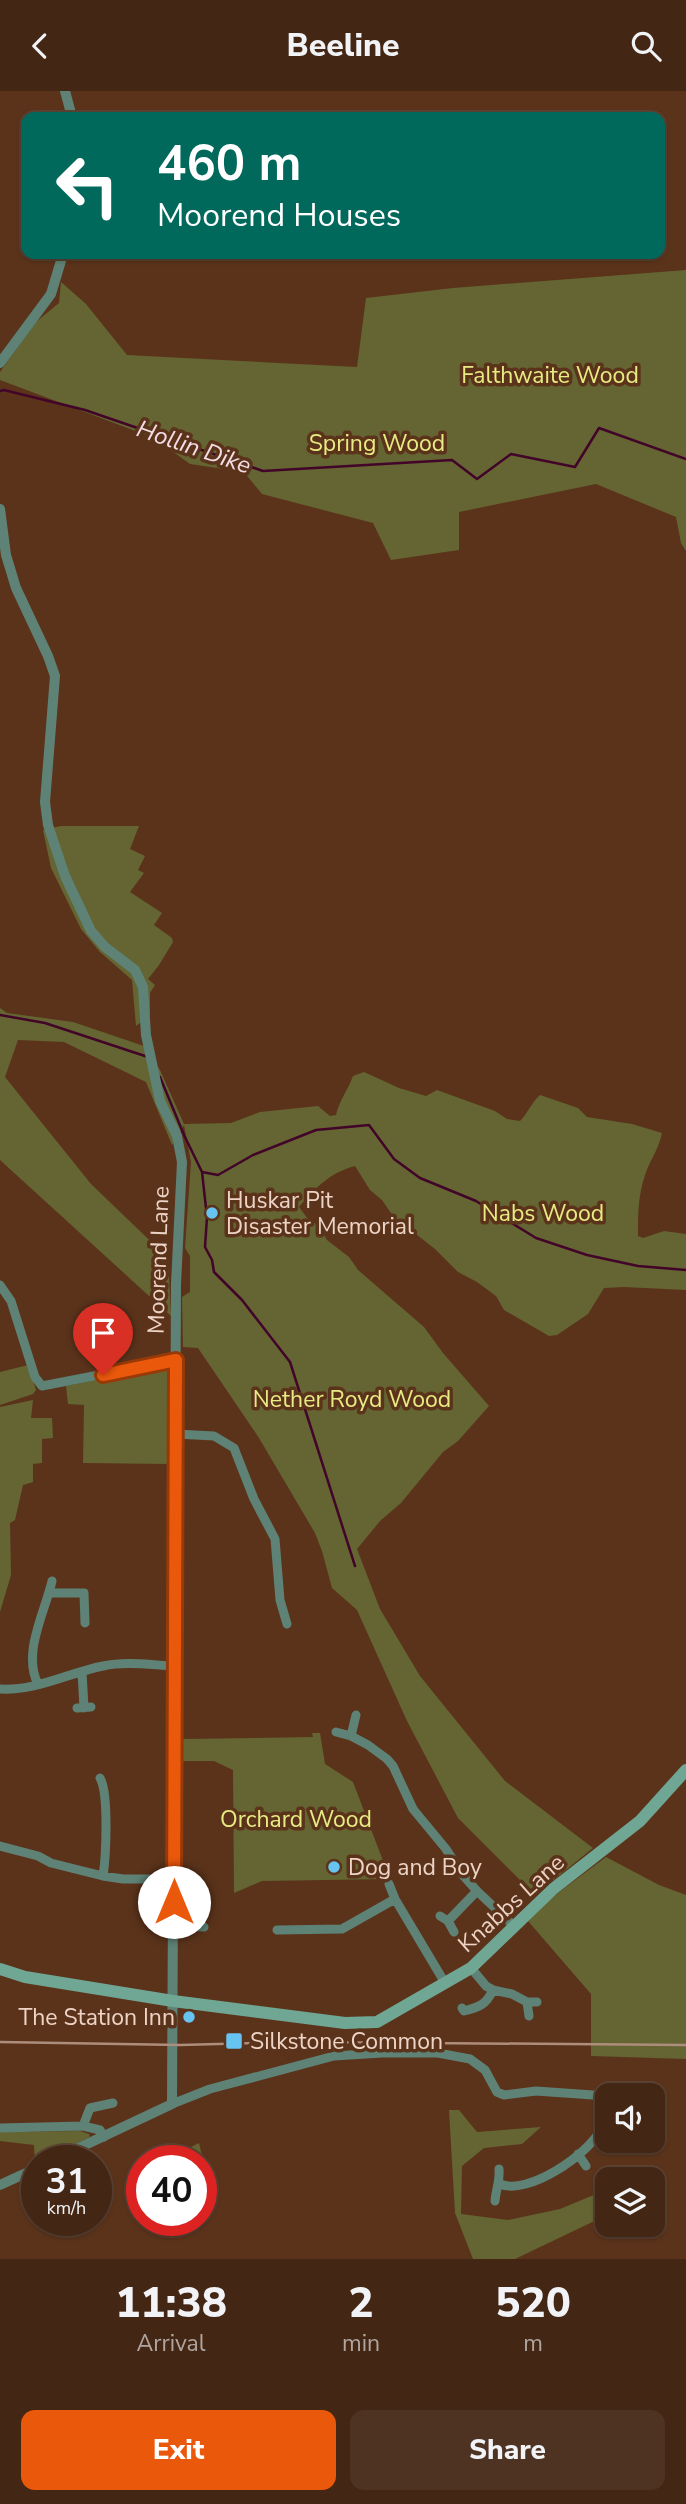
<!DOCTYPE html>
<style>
:root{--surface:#442614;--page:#4e3222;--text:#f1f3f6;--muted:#afa5a0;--line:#5c4334;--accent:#ea580c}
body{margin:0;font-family:"Nunito Sans",sans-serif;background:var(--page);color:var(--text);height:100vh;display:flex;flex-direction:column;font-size:26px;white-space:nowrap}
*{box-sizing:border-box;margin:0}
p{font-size:23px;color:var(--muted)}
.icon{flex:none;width:38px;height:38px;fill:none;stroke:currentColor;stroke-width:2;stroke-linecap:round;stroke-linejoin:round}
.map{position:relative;height:2168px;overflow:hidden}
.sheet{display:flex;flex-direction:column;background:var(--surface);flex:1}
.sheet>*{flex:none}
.guide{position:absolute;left:21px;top:21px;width:644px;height:147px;border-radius:14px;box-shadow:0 2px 5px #0004,0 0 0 2px var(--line);background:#00695c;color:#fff;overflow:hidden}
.fabs{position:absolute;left:595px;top:1992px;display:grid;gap:14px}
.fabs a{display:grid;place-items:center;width:70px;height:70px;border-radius:14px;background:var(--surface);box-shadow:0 2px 5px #0004,0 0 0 2px var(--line);font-size:35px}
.speed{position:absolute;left:21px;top:2054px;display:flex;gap:14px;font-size:35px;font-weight:700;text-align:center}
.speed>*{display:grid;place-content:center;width:91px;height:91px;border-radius:50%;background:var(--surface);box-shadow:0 2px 5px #0004,0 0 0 2px var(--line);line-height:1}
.speed small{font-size:18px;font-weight:400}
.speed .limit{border:10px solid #d22;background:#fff;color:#111}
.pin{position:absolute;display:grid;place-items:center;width:60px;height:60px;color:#fff;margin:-72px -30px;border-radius:50% 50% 50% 0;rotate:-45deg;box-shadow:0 0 7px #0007}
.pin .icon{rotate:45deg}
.me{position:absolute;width:77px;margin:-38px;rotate:0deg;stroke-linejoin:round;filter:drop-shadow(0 0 5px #0008)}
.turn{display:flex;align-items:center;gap:24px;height:147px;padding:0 21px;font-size:32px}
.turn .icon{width:91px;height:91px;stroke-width:2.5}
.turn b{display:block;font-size:49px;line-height:60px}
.eta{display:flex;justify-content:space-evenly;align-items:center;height:119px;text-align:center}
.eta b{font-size:42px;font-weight:800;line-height:49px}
.action{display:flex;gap:14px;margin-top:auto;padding:14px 21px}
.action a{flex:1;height:80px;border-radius:14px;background:var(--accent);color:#fff;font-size:28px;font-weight:800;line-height:80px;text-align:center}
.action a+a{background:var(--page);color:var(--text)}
header{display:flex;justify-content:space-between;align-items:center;height:91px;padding:0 21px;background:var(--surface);font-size:32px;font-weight:800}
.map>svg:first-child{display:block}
</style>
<header><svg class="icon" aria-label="back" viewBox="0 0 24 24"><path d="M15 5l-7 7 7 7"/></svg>Beeline<svg class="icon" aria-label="search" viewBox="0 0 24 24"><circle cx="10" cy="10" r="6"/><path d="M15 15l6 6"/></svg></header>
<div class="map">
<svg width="686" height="2168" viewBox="0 0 686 2168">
<rect width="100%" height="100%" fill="#5b331b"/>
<path fill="#646532" d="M686 179V460L681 452 676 426 596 393 459 421V459L391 469 373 432 262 403 244 381 190 373 154 347 0 289V281L36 231 59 212 61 191 86 213 127 264 357 276 366 207 453 197Z
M61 735H139L130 758 145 765 138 779 144 782 130 801 162 822 154 834 172 847 173 851 159 874 148 888 155 894 150 902V924L136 935 132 889 100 861 81 838 51 777 43 739Z
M0 917 7 922 73 931 144 955 160 979 184 1033 231 1032 260 1021 318 1015 330 1025 336 1024C339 1010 348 999 353 985L364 981 399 997 426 1005 437 999 495 1020 507 1028 520 1030C528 1022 531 1012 540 1004L578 1017 587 1026 632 1033 662 1042C659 1058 650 1069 645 1084 638 1105 638 1123 638 1145L643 1147 664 1140 686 1143V1199L624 1196 604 1197 588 1223 557 1244 549 1245 504 1219 496 1205 477 1191 458 1181 435 1158 393 1125 382 1109 370 1099 355 1075C331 1081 315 1097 299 1116L308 1128 319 1135 327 1149 349 1166 358 1179 424 1236 443 1262 489 1315 458 1350 443 1361 401 1412 380 1430 357 1458 380 1518 420 1585 505 1690 593 1757 535 1804 458 1727 407 1630 357 1519 332 1497 322 1460 315 1442 259 1347 198 1257 183 1256 182 1206 190 1201V1165L185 1157 191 1071 184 1034 172 1054 146 991 64 951 18 949 5 986 91 1093 168 1167 171 1225 0 1069Z
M28 1274 36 1299 33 1303 0 1314V1281Z
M170 1274V1373L83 1372 84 1314 68 1313 66 1295Z
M33 1309 31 1327H52L53 1347 42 1348V1372L33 1373V1391L23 1394 15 1429 10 1432 11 1484 0 1521V1316Z
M312 1642H320L325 1673 353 1691 390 1788 262 1790 234 1802 233 1679 214 1670H181L183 1648 313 1646Z
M606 1766 659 1794 686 1804V1968L591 1965V1903L528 1830 546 1811Z
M449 2019H459L477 2041 541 2036 522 2053 484 2057 462 2075 461 2123 508 2129 560 2118 601 2101 607 2114V2124L515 2168H473L455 2122Z
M80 2040 89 2043 90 2046 35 2072 34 2054 0 2050V2041Z
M199 2052 212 2108 201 2100V2070H176L174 2065Z"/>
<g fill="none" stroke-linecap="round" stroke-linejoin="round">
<path stroke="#420529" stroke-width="2.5" d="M0 300 4 299 85 319 263 380 452 369 477 388 511 363 575 376 599 337 686 368
M0 924 45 932 148 966
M160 986 184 1044 202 1081 207 1126 205 1156 212 1169 214 1181 242 1209 290 1271 355 1475
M202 1081 218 1084 253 1064 316 1039 369 1034 394 1068 420 1087 476 1110 536 1147 587 1164 638 1175 686 1179"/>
<path stroke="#5f8276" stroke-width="9" d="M0 1194 11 1210 35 1286 42 1295 176 1269
M176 1343 214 1345 234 1357 254 1408 275 1448 280 1509 287 1533
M49 1502H84L85 1532
M82 1581 84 1617
M38 1593C22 1562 45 1521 52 1490
M0 1598C36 1600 68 1582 103 1575 126 1570 151 1574 175 1575
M77 1617 91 1616
M356 1624 351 1645 368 1654 387 1668 393 1675 413 1718 446 1758 461 1782 477 1800 514 1835
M336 1641 351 1645
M100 1687C109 1702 106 1766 103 1785
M0 1755 38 1765 51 1772 103 1785 123 1788H174
M389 1793 395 1808 445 1892
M440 1825 448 1830 454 1841
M448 1830 477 1800
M173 1835 204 1836
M277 1839 342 1838 395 1808
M471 1877 486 1895 493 1899 512 1903 527 1911H537
M527 1911 529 1925
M462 1917 464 1920C479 1916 486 1914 493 1899
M625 2004 655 2002
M172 2013 210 1998 334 1965 382 1962H438L470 1968 485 1979 497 2001 504 2004 536 2000 607 2005
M83 2035 90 2017 113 2012
M0 2037 83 2035 100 2039 104 2046
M578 2063 586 2075
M500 2093C528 2105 589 2063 601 2038 606 2029 607 2015 605 2005
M495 2110C496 2098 500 2090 499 2078"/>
<path stroke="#5f8276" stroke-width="10" d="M65 0 72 26
M0 272 51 203 63 163
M0 418 6 464 16 497 48 565 55 585 45 711 48 734 65 785 91 840 105 856 135 879 143 896 146 944 160 1010 177 1045 182 1071 176 1193 172 2013 51 2070
M0 2094 37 2077"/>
<path stroke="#6fa794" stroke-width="12" d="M0 1878 25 1886 173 1910 345 1932 377 1931 471 1877 553 1798 640 1730 686 1679"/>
<path stroke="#ad8d7b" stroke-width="2.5" d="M0 1951 180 1954 300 1951 686 1954"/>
</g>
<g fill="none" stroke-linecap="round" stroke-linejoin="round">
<g stroke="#983908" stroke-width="18">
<path id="route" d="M103 1284 176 1269 174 1811"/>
</g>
<use href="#route" stroke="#ea580c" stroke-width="12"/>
</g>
<g fill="#67c4f0" stroke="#5b331b" stroke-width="2.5">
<circle cx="212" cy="1122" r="7"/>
<circle cx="334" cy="1776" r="7"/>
<circle cx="189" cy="1926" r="7"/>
<rect x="225" y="1941" width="18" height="18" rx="3.5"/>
</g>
<g text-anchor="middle" stroke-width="7" stroke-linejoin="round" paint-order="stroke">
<g font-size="23" fill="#e7eb83" stroke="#5b331b">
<text x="550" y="292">Falthwaite Wood</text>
<text x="377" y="360">Spring Wood</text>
<text x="543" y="1130">Nabs Wood</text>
<text x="352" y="1316">Nether Royd Wood</text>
<text x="296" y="1736">Orchard Wood</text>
</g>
<g font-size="23" fill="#edd4c6" stroke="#5b331b" text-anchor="start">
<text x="226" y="1117">Huskar Pit<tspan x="226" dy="26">Disaster Memorial</tspan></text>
<text x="348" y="1784">Dog and Boy</text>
<text x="175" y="1934" text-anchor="end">The Station Inn</text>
<text x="250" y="1958">Silkstone Common</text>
</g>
<g font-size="23" fill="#edd4c6" stroke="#5b331b">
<text transform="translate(158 1169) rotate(-88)" y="8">Moorend Lane</text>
<text transform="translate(511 1812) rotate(-42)" y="8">Knabbs Lane</text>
</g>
<g font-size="24" font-style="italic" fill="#f2dde6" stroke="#5b331b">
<text transform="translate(194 356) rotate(19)" y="8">Hollin Dike</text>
</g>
</g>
</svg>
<div class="fabs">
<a><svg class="icon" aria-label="sound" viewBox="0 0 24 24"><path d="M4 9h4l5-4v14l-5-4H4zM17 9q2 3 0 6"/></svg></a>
<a><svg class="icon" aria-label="layers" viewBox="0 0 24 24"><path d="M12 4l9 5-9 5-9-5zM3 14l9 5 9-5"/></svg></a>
</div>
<div class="speed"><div>31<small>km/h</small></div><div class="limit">40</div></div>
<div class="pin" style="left:103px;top:1284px;background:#d93025"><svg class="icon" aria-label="arrive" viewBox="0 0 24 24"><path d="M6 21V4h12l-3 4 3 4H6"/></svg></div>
<svg class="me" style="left:174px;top:1811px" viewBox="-20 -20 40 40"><circle r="19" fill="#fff"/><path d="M0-13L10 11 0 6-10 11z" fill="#ea580c"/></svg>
<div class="guide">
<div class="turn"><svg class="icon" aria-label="left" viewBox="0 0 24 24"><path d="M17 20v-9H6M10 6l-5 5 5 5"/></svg><div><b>460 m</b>Moorend Houses</div></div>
</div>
</div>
<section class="sheet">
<div class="eta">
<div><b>11:38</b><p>Arrival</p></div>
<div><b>2</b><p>min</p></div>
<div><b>520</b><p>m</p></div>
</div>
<div class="action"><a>Exit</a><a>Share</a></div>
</section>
